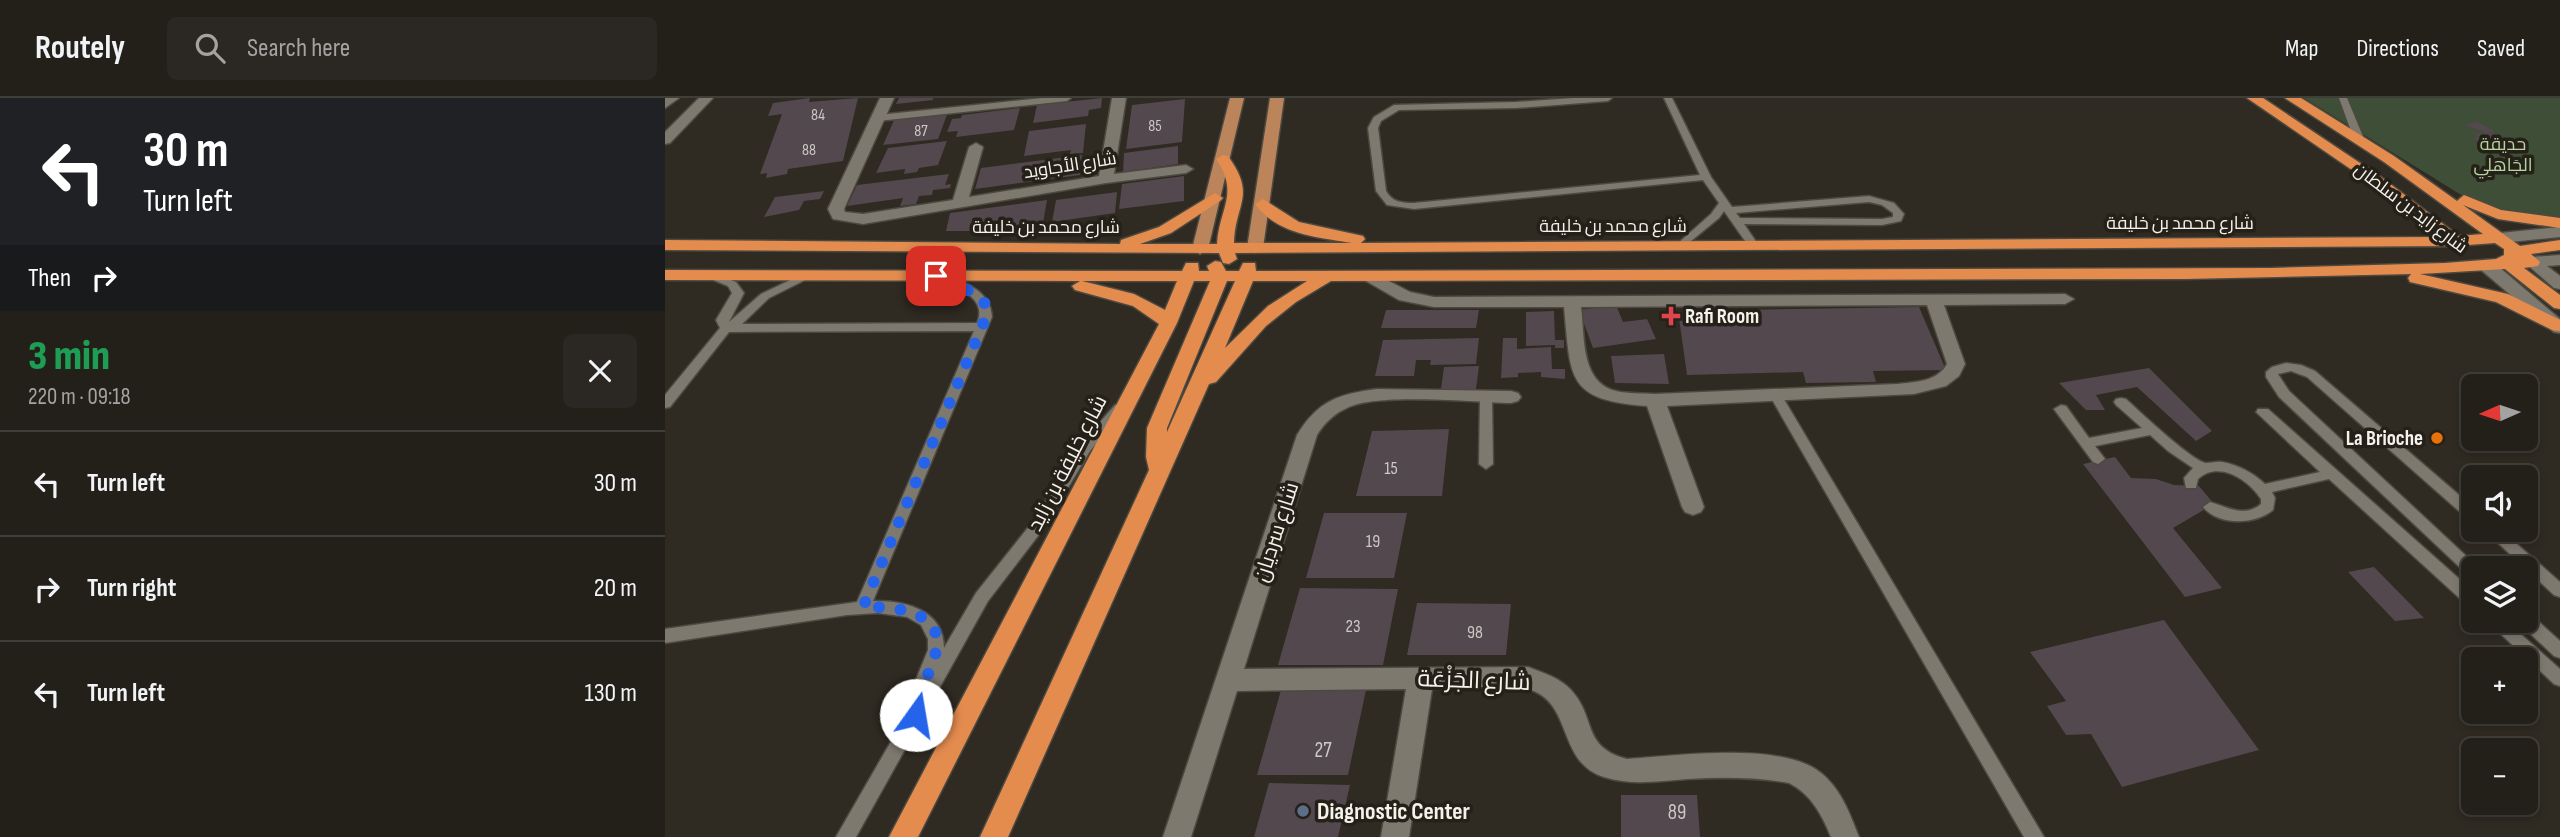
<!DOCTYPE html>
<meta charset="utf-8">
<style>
:root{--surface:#23201a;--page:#2b2823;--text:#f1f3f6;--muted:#a3a3a2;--line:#403e39}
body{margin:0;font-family:"Sofia Sans Condensed",Cairo,sans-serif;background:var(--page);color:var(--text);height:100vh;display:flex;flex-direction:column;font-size:26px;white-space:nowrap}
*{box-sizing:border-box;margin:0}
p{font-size:23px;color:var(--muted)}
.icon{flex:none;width:38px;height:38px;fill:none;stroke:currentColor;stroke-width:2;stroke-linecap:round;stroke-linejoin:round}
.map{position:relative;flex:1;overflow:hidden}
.side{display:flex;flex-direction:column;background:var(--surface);width:665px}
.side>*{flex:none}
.banner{background:#202124;color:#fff;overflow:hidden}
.needle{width:46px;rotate:267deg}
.tools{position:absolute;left:1796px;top:276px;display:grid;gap:14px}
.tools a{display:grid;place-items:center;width:77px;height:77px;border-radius:10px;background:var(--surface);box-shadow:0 4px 10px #0003,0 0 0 2px var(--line);font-size:35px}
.pin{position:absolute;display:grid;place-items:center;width:60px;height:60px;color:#fff;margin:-30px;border-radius:14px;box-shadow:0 4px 10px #0006}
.me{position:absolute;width:77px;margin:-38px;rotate:13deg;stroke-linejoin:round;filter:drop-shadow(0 0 5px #0008)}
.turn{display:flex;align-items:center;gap:24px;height:147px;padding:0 28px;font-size:32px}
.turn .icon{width:91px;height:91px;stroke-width:2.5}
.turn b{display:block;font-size:49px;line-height:60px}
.then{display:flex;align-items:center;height:66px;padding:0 28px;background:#0003;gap:14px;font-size:26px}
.round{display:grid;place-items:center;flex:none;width:74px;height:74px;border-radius:10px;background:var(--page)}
.overview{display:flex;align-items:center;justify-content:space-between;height:119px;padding:0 28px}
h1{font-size:42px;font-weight:800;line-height:52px;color:#1e9e55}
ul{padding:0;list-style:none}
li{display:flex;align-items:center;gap:21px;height:105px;padding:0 28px;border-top:2px solid var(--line)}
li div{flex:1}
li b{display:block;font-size:26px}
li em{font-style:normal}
header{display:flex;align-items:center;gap:42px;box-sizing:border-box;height:98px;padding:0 35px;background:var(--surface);border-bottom:2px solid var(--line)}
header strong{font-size:33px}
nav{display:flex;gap:38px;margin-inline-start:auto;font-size:24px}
.search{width:490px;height:63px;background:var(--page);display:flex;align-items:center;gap:18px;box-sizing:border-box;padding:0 24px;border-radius:10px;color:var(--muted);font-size:26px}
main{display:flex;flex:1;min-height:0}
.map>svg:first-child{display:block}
</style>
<header>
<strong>Routely</strong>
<div class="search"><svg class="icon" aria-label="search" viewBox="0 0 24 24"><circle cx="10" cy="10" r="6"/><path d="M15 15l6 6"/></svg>Search here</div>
<nav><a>Map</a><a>Directions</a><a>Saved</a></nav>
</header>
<main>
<section class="side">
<div class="banner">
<div class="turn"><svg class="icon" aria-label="left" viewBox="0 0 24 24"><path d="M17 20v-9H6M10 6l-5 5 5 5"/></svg><div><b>30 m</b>Turn left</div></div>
<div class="then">Then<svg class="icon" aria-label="right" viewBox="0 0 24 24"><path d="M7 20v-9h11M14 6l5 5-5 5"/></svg></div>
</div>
<div class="overview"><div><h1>3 min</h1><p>220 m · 09:18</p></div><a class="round"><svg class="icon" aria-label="close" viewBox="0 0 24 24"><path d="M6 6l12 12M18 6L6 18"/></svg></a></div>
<ul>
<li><svg class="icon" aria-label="left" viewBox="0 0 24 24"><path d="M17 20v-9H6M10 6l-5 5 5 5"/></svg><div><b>Turn left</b></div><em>30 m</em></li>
<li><svg class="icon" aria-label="right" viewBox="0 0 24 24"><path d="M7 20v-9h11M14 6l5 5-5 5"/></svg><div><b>Turn right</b></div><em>20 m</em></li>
<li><svg class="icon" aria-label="left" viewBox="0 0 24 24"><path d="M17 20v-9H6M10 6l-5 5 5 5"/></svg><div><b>Turn left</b></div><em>130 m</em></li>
</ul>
</section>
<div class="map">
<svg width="1895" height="739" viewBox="0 0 1895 739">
<rect width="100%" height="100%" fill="#2f2a22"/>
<path fill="#3f4e37" d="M1639 0H1895V123L1840 115 1798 98Z"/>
<path fill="#52484e" d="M145 0 144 4 193 0 178 63 123 71 122 76 101 80 102 75 95 76 117 16 103 18 108 5Z
M234 0H268V2L231 6Z
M437 0 436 10 424 12 423 18 368 25 372 7Z
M520 1 517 44 461 51 467 7Z
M355 10 349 32 291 39 293 33 282 34 287 21 296 20 297 17Z
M283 14 273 41 218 47 230 20Z
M1811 23 1831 34 1822 35 1837 37 1835 40 1829 39 1821 43 1824 44 1816 45 1807 40 1814 39 1806 34 1819 37V34L1800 27Z
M421 26 418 55 405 56 406 52 359 58 364 33Z
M282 43 273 67 254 70 252 74 239 76 240 71 211 75 223 50Z
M513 48V66L458 74 459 55Z
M417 57 415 77 310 91 316 70Z
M284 76 280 87 286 86 285 90 268 92 267 97 254 98 251 106 235 108 238 100 182 108 192 87Z
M519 78V103L454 111 457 86Z
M159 93 155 101 139 103 134 112 99 119 110 99Z
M452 94 450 115 387 124 391 102Z
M382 102 378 125 315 133H281L285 115Z
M951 207 958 224 982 221 991 241 928 250 914 212Z
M1254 209 1281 272 1208 273 1211 284 1141 285 1138 274 1022 277 1013 213Z
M721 212H814L811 230H716Z
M889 213 890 242H899V250H890V247L861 248V214Z
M814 240 811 266 765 267 766 262H751L749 278H710L718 242Z
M838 240H852V251L886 249 887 271H900V281L876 279V274L853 275V279L836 280Z
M999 256 1004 286 950 285 946 258Z
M814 268 811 291H776L779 269Z
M1484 270 1547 333 1531 343 1472 289 1431 297 1440 312H1421L1394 285Z
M784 331 777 398H691L707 333Z
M1450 359 1466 380 1491 381 1509 387 1534 388 1549 406 1508 430 1557 490 1520 499 1418 366Z
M659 415H742L729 480H641Z
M1709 469 1759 520 1730 523 1683 474Z
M635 490 733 491 718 567H613Z
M752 505 846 506 841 557H742Z
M1499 522 1594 652 1457 689 1426 636 1401 637 1382 608 1401 603 1365 554Z
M616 592H701L683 677H592Z
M604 685 685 687 673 739H589Z
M956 697H1032L1035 739H956Z"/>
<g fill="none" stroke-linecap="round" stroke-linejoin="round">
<g stroke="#4c4941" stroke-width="3">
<path id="lane" d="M377 0H406L402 3 213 23 208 20 213 17Z
M908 0H947L943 3 851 10 734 12 716 23 713 30 721 93C727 104 737 105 749 105L1035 77 999 0H1007L1046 79 1067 109 1204 98 1229 105 1239 116 1236 123 1217 127 1079 126 1094 148 1089 151 1085 150 1059 113 1054 120 1015 152 1011 151V147L1046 116 1054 105 1038 82 749 111 722 107 711 93 703 30 709 19 729 7 851 4ZM1204 104 1217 107 1228 115V119L1217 121 1075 120 1071 115Z
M1674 0H1682L1699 41 1697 43 1689 41Z
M45 174 71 184 79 195 64 224 96 196 138 176H146L148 178 104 200 77 226 312 225C324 197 286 188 267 180L265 178 271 175C294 181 326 191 327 219L208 503C240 502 279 512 279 550L311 495 369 422 415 347 450 307 455 306 462 310 425 353 379 430 323 503 191 739H171L247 607 243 601 263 552V541L256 527 242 519 213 515 182 517 0 545V531L192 504 309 233 64 234 5 309 0 310V297L55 230 51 222 67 195 63 188 41 179 39 177Z
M1621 265 1636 267 1650 273 1808 409V422L1803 421 1642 279 1626 273 1613 276 1624 293 1813 469 1814 471H1808V479L1803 477 1614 299 1601 279V274L1607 269Z
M821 294 827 298 828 366 821 371 814 366 815 298Z
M1111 294 1117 298 1379 739H1359L1105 298Z
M1456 300 1461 301C1474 313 1527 363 1541 365 1546 365 1552 363 1557 364 1574 367 1588 375 1600 386L1655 374 1591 314 1593 311H1603L1808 493V509L1802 507 1664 381 1607 394 1610 400 1608 412C1590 427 1554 428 1538 409L1545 404C1562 409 1580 420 1596 406V401C1583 381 1553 362 1533 381L1531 390H1521L1519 380 1528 370 1503 353 1485 337 1430 348 1440 361 1433 366 1428 364 1389 311 1396 307 1401 308 1424 340 1477 330 1451 307 1449 304 1451 301Z
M1819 432H1836L1895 484V499L1889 497Z
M1860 515 1866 517 1895 543V560L1889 558 1854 525 1853 523H1860Z
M1822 523H1841L1895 571V588L1889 586Z"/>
</g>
<g stroke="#4c4941" stroke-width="3">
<path id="street" d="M215 0H229L179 111 180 114 198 116 288 102 304 49 311 45 318 49 304 99 434 78 447 0H461L449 76 521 67 528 71 521 75 441 85 198 126 168 121 163 111Z
M707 174 745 194 769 199 1400 196 1409 201 1400 206 1279 207 1300 266 1294 278 1281 288 1249 296 1002 308 1039 409 1036 414 1028 417 1020 414 1017 409 982 308C901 302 906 281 899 209H769L734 202 701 183 699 179 701 175ZM1262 207 1282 266C1272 284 1250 284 1232 286L990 296C978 295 963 296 951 293 915 284 920 238 916 209Z
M712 291 846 293 853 295 856 299 853 303 846 305C808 304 715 295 684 309 670 315 660 324 652 337L579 571 863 569C879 575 895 580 906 592 932 620 916 649 962 661 1011 658 1117 643 1156 675 1176 691 1185 716 1194 739H1166C1157 717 1146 696 1124 685 1091 679 1057 679 1023 681 995 683 967 688 939 679 891 664 909 604 863 591 844 586 790 591 767 591L744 739H716L741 591 572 593 526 739H498L632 337C653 303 673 296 712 291Z"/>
</g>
<g stroke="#4c4941" stroke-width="3">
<path id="secondary" d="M0 0H14L0 10Z
M34 0H48L5 45 0 46V34Z
M1895 129V139L1835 145 1827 140 1835 135Z
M1895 157V167L1882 168 1895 178V191L1889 190 1859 164 1867 159Z
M1821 162 1827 163 1895 221V235L1889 234 1815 171 1813 167 1815 163Z"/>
</g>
<g stroke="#4c4941" stroke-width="3">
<path id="primary" d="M565 0H579L543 151 535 156 527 151Z
M605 0H619L598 150 590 155 582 150Z"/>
</g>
<g stroke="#4c4941" stroke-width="3">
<path id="highway" d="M1582 0H1598L1716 79 1794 138 1818 136 1719 64 1620 0H1636L1729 58 1792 103 1799 97 1836 112 1895 120V130L1833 121 1798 107 1855 148 1895 142V152L1866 156 1875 164 1873 168 1859 170 1895 197V211L1889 210 1840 171 1755 176 1843 196 1895 222V233L1887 232 1831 204 1745 184 1743 180 1746 176 1520 181 666 183 631 204 601 228 551 284 544 286 343 739H315L484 372 481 359 482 330 545 183H529L512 225 253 739H224L494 226 468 208 410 192 407 188 415 183 0 182V172L517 173 521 165H533L534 173H544L542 168 550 163 556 164 561 173H574L578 165H590L591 173 1607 170 1780 165 1831 161 1839 157V151L1830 145 1803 147 1795 152 1787 148 570 155 572 161 564 166 558 165 554 155 0 152V142L455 146 456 142 494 129 550 95 558 100 555 103 506 135 475 146H552C554 110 575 96 551 61L558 57 563 58C592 98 570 105 569 145H687C652 139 613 137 590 106L598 101 634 124 698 138 700 141 696 145 1775 139 1706 85ZM417 183H512L500 212 469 196ZM562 183H570L502 334V330ZM588 183H642L603 208 560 250Z"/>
</g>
<use href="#lane" fill="#7e796f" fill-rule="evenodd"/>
<use href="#street" fill="#7e796f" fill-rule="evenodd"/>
<use href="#secondary" fill="#7e796f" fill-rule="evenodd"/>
<use href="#primary" fill="#bb845b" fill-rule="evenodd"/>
<use href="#highway" fill="#e48b4e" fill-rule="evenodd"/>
</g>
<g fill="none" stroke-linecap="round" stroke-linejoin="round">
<path stroke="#2563eb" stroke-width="12" stroke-dasharray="0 21.6" d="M251 617C252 593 266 576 271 553 280 511 226 509 198 509L321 219V207L313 197 271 178"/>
</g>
<path fill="#e0444e" stroke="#252018" stroke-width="2.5" d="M1002.5 207.5h7v7h7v7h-7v7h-7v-7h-7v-7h7z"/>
<circle fill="#e8710a" stroke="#252018" stroke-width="2.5" cx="1772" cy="340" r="7"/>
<circle fill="#5c6f8a" stroke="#252018" stroke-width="2.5" cx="638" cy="713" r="7"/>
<g text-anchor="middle" stroke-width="7" stroke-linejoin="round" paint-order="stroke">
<g font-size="16" fill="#ccc8c4">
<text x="153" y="22">84</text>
<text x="490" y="33">85</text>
<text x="256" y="38">87</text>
<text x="144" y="57">88</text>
</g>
<g font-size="18" fill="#b4d5a0" stroke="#252018">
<text x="1838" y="52">حديقة<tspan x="1838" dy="21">الجَاهلِي</tspan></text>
</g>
<g font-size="18" fill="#f5f2ec" stroke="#252018">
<text transform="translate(405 67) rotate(-9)" y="6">شارع الأجاويد</text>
<text transform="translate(1746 110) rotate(37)" y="6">شارع زايد بن سلطان</text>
<text x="1515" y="131">شارع محمد بن خليفة</text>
<text x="948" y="134">شارع محمد بن خليفة</text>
<text x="381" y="135">شارع محمد بن خليفة</text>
</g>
<g font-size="18" fill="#ccc8c4">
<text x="726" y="376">15</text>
<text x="708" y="449">19</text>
<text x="688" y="534">23</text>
<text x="810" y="540">98</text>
</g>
<g font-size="21" font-weight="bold" fill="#f5f2ec" stroke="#252018" text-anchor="start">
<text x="1020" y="225">Rafi Room</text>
<text x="1758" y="347" text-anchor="end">La Brioche</text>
</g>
<g font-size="21" fill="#f5f2ec" stroke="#252018">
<text transform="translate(402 365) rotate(-63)" y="7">شارع خليفة بن زايد</text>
<text transform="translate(611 434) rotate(-72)" y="7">شارع سرديان</text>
</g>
<g font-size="21" fill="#ccc8c4">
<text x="658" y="659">27</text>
<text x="1012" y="721">89</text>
</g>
<g font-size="24" fill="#f5f2ec" stroke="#252018">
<text transform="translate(809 582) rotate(2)" y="8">شارع الجَزْعَة</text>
</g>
<g font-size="24" font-weight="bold" fill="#f5f2ec" stroke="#252018" text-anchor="start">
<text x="652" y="721">Diagnostic Center</text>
</g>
</g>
</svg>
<div class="tools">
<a><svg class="needle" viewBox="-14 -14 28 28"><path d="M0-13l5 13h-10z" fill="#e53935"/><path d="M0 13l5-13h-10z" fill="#a3a3a2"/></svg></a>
<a><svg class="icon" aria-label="sound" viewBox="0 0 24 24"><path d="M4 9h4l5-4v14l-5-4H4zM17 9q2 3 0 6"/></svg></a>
<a><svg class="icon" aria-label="layers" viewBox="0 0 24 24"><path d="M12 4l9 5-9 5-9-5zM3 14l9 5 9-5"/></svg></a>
<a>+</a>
<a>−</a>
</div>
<div class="pin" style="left:271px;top:178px;background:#d93025"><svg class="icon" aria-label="arrive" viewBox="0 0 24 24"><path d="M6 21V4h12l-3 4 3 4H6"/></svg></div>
<svg class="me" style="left:251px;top:617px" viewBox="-20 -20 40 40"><circle r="19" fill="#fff"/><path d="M0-13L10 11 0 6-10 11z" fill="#2563eb"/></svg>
</div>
</main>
